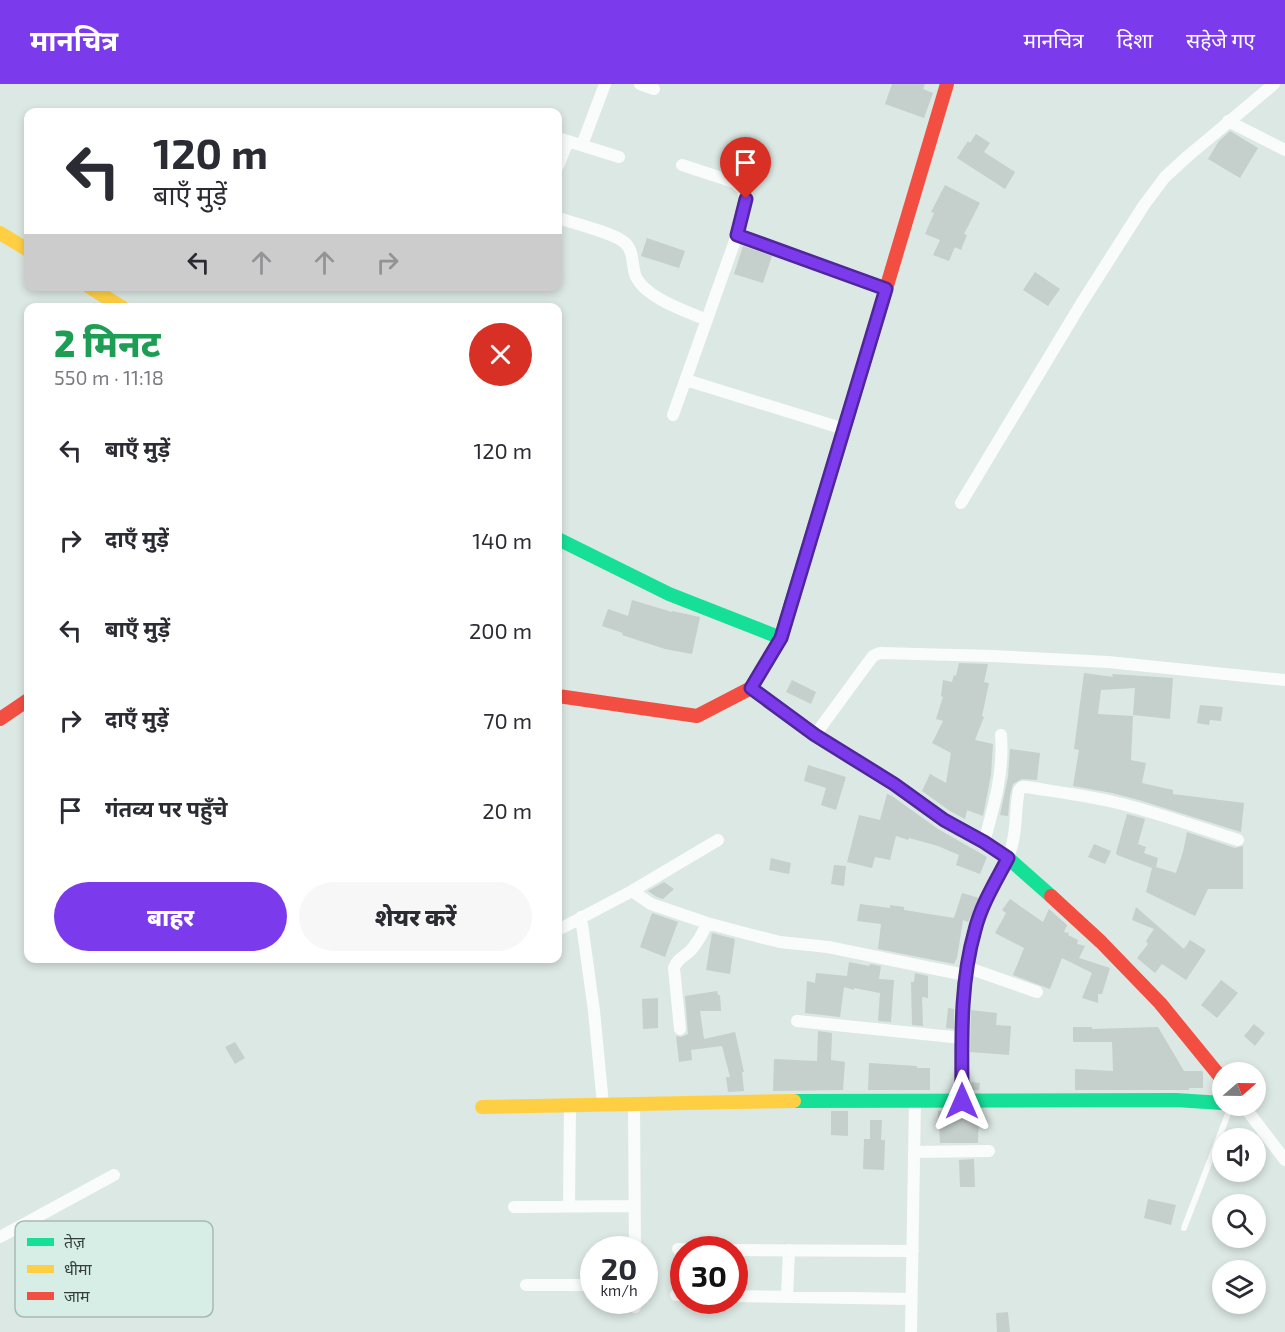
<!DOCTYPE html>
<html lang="hi">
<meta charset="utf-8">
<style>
:root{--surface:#fff;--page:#f7f7f7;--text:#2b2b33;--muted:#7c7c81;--accent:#7c3aed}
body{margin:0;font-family:"Exo 2","Noto Sans Devanagari",sans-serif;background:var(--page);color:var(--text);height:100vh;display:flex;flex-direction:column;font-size:22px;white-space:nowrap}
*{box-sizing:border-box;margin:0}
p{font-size:20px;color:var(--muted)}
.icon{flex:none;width:33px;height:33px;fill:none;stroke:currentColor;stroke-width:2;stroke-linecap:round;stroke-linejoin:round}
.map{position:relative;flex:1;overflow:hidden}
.sheet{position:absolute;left:24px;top:219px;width:538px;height:660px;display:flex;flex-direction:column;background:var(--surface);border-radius:12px;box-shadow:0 3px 9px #0003}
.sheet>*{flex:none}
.top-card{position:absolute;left:24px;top:24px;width:538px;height:183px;border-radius:12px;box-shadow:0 3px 9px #0003;background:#fff;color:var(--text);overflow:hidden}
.needle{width:39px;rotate:70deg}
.fabs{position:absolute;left:1212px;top:978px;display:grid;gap:12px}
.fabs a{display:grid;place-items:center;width:54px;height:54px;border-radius:50%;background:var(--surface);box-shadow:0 3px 9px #0003;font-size:30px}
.speed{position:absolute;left:580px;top:1152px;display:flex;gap:12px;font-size:30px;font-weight:700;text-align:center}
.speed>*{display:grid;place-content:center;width:78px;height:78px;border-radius:50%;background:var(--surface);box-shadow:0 3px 9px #0003;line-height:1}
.speed small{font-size:15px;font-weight:400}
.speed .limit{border:9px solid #d22;background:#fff;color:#111}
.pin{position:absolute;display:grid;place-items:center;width:51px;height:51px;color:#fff;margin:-62px -26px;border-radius:50% 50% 50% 0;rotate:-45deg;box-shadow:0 0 6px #0007}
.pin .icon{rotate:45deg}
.me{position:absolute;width:66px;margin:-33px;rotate:0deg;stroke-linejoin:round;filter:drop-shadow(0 0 4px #0008)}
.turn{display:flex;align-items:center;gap:21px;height:126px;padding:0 30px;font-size:27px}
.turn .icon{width:78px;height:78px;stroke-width:2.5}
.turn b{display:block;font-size:42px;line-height:51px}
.lanes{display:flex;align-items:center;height:57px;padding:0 30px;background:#0003;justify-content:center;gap:30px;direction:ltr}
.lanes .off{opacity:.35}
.round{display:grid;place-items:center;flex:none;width:63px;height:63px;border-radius:32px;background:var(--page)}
.overview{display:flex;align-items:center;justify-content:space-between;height:102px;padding:0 30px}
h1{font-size:36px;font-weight:800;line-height:45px;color:#1e9e55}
.action{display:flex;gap:12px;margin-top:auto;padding:12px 30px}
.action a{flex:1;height:69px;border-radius:36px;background:var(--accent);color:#fff;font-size:24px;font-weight:800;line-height:69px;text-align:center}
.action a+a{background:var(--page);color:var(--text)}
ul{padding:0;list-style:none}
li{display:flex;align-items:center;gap:18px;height:90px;padding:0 30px}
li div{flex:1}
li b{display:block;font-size:22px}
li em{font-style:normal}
header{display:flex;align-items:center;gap:36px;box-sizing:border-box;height:84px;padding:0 30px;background:var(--accent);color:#fff}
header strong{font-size:28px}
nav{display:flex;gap:33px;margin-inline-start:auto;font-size:21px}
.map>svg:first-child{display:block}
</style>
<header>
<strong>मानचित्र</strong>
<nav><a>मानचित्र</a><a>दिशा</a><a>सहेजे गए</a></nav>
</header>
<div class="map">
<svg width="1285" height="1248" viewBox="0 0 1285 1248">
<rect width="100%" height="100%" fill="#dce8e4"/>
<path fill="#c5cfcc" d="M892 0H925L923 5 933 9 924 34 885 20Z
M1230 47 1258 64 1240 94 1208 75 1219 57Z
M976 50 990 59 984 68 1015 88 1005 105 957 74 968 57 970 59Z
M945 101 980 119 964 150 967 151 961 166 955 163 949 177 933 171 940 156 925 150 934 129 931 128Z
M647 154 685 167 679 184 641 172Z
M743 162 772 172 763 199 734 190Z
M1035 188 1060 205 1048 222 1023 206Z
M632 516 672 528V527L700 533 692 570 665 565 622 551 623 549 602 542 608 525 628 532Z
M959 579 988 580 984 598 989 599 982 632 984 633 975 656 993 660 991 691 983 732 967 726 965 735 950 727 922 707 930 690 946 699 951 669 932 659 943 637 936 635 943 613 941 612 943 596 952 598 954 591 956 592Z
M1084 589 1113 593 1112 590 1173 594 1170 635 1133 631 1135 604 1101 606 1098 630 1133 632 1131 676 1146 679 1142 699 1173 706V710L1244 719 1241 748 1139 716 1112 709 1073 702 1079 666 1074 665Z
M792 596 816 608 811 620 786 608Z
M1200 621 1223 623 1221 637 1210 636 1209 641 1197 639Z
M1010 665 1040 669 1037 696 1022 695 1013 700 1010 711 1008 732 1000 731 1008 693Z
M808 681 846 693 836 726 821 721 826 704 804 697Z
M887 710 892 712 938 745 987 773 980 790 956 781 959 771 938 762 909 754 908 756 896 752 890 776 875 773 872 784 847 778 859 731 880 736Z
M1127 730 1145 735 1138 760 1146 763 1144 769 1158 774 1156 783 1176 789 1183 768 1187 748 1235 764 1243 762V805H1208L1195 832 1146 808 1152 784 1117 771 1116 769Z
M1094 760 1111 767 1105 780 1088 773Z
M771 774 791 779 789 790 769 786Z
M834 781 846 782 844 802 831 800Z
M664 798 674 805 663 815 657 813 648 807Z
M962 809 979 814 968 838 963 836 957 874 954 880 878 865 881 840 857 837 860 820 890 824V821L904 823V826L954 834Z
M1010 815 1043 838 1049 825 1067 841 1064 848 1069 849 1068 851 1078 856 1077 860 1085 862 1079 874 1110 884 1102 910H1098V919L1082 914 1092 889 1062 874 1050 905 1013 891 1024 864 995 849 1006 829 1002 826Z
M1136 823 1184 865 1190 856 1206 866 1186 896 1162 880 1155 889 1137 874 1148 860 1146 857 1154 845 1132 836Z
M652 829 678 838 665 873 640 863Z
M712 849 735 855 730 890 706 886Z
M849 878 869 882 870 880 881 882 879 895 894 896 891 938 878 937 880 909 854 904V906L844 903 840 933 805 929 807 897 815 899 816 889 847 892Z
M915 889 928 892V914L922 913 923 942 912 941 911 898H914Z
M1221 896 1238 909 1217 934 1201 921Z
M717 907 718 911H720L721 927H700L704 955 735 948 744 988H742L744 1007 728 1008 726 993H730L722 962 691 966 692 976 679 978 676 952 681 953 688 950 685 912Z
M658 914V944L643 945 642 915Z
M948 924 954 925V945L946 944Z
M971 926 997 929 996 941 1011 942 1009 971 970 968Z
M1254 940 1265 949 1255 962 1244 952Z
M1073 943H1092V945L1158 943 1184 987H1202L1203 988V1004H1189V1006H1075V985L1113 987 1112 958H1073Z
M818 947 832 949 831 976 845 978 843 1006 773 1007 774 975 817 977Z
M235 958 245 974 235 980 225 963Z
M869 979 917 982V984H930V1006H868Z
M970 998 980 999 979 1006H970Z
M831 1027H848V1052L831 1051Z
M938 1027H979L978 1059H940Z
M870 1036H882L881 1056H885L884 1086 863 1085 864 1055H870Z
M974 1075 975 1103H960L959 1076Z
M1148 1115 1176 1121 1171 1141 1144 1134Z
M1008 1228 1010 1248H997L996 1229Z"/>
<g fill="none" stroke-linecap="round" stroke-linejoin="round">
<path stroke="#fafcfb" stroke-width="6" d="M1184 1144 1231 1022"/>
<path stroke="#fafcfb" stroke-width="12" d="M640 0 654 5
M1228 37 1285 66
M558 54 619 73
M582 61 605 0
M558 82 568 57
M558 134C574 139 613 149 624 158 635 167 631 181 636 193 646 214 686 227 707 236
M737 151 886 205
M686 296 844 345
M673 331 737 151 745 115 742 105 734 98 682 81
M961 419 1081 220 1144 121 1165 93 1188 72 1274 0
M815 651 867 580 873 572 880 569 992 572 1108 578 1285 596
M984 758C994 722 1004 688 1001 651
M632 807 651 820 707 839 748 850 780 858 828 863 965 891
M581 833 594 927 603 1020
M558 846 632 807 718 756
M966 883 1037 908
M797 937 962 954
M680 945 674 884C677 875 684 873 691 866 698 858 703 849 707 839
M962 1017C962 960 958 899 975 844 984 815 1005 789 1012 761 1017 743 1015 724 1019 706L1022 703H1026C1058 708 1091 712 1122 720 1161 730 1200 744 1238 756
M634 1020 635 1166
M1244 1022 1285 1076
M914 1068 989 1067
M514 1123 634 1122
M569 1123 570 1021
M0 1153 114 1091
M678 1165 706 1166
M735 1166 913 1167
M526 1201H594
M676 1211H684
M735 1212 911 1215
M787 1213 789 1166
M635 1216V1223
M911 1248 915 1017"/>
<path stroke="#16e098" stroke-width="14" d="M558 455 669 510 781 554
M787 533 869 262
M751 604 815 651 894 700 944 736 984 758 1008 774 1051 812
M794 1017 1176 1016 1222 1019"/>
<path stroke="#ffcf43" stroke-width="14" d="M0 149 28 166
M88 202 123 224
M482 1023 794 1017"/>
<path stroke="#f24e42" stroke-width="14" d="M869 262 947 0
M558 612 697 632 751 604 781 554 787 533
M0 635 28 616
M1051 812 1101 858 1160 919 1222 995"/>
</g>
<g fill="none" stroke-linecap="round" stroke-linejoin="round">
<g stroke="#51269a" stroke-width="15">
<path id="route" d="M746 115 737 151 886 205 781 554 751 604 815 651 894 700 944 736 984 758 1008 774C996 797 981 821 975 846 959 902 962 960 962 1017"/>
</g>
<use href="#route" stroke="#7c3aed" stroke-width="10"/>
</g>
<rect x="15" y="1137" width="198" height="96" rx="9" fill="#d6eee6" stroke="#a6bab3" stroke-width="1.5"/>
<rect x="27" y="1154" width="27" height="8" fill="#16e098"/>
<rect x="27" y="1181" width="27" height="8" fill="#ffcf43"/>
<rect x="27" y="1208" width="27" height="8" fill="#f24e42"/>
<g font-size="16" fill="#363f3c">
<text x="64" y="1164">तेज़</text>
<text x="64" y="1191">धीमा</text>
<text x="64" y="1218">जाम</text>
</g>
</svg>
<div class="fabs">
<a><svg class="needle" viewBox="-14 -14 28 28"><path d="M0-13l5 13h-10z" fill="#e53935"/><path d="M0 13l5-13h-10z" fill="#7c7c81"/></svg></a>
<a><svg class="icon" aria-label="sound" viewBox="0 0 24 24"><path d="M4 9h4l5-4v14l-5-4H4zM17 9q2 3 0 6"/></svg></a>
<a><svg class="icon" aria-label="search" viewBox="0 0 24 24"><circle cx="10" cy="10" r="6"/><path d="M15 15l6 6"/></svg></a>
<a><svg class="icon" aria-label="layers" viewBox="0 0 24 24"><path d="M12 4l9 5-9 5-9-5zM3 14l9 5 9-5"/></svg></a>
</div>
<div class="speed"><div>20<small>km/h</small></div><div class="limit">30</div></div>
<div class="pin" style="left:746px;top:115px;background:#d93025"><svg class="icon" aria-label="arrive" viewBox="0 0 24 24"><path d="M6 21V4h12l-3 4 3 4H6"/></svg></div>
<svg class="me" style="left:962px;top:1017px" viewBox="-20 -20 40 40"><path d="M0-17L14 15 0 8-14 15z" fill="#7c3aed" stroke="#fff" stroke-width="4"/></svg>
<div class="top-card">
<div class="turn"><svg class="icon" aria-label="left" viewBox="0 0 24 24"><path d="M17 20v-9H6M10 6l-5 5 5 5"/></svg><div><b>120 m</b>बाएँ मुड़ें</div></div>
<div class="lanes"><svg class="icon" aria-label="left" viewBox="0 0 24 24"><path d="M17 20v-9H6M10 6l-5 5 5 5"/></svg><svg class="icon off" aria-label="ahead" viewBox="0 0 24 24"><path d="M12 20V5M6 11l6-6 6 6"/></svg><svg class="icon off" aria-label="ahead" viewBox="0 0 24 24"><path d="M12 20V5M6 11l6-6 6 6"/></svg><svg class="icon off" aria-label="right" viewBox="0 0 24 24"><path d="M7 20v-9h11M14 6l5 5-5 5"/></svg></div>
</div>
<section class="sheet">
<div class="overview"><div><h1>2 मिनट</h1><p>550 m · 11:18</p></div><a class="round" style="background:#d93025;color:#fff"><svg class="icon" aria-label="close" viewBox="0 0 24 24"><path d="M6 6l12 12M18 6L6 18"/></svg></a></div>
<ul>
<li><svg class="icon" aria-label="left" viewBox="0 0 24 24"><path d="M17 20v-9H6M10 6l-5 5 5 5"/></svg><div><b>बाएँ मुड़ें</b></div><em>120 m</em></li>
<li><svg class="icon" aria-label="right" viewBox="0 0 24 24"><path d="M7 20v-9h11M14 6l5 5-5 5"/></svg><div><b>दाएँ मुड़ें</b></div><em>140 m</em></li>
<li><svg class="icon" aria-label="left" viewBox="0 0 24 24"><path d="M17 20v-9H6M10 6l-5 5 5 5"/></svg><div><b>बाएँ मुड़ें</b></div><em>200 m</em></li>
<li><svg class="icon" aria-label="right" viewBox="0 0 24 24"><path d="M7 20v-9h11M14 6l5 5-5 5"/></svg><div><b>दाएँ मुड़ें</b></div><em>70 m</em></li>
<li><svg class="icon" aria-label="arrive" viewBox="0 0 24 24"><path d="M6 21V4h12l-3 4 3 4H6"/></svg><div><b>गंतव्य पर पहुँचे</b></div><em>20 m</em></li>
</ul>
<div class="action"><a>बाहर</a><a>शेयर करें</a></div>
</section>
</div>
